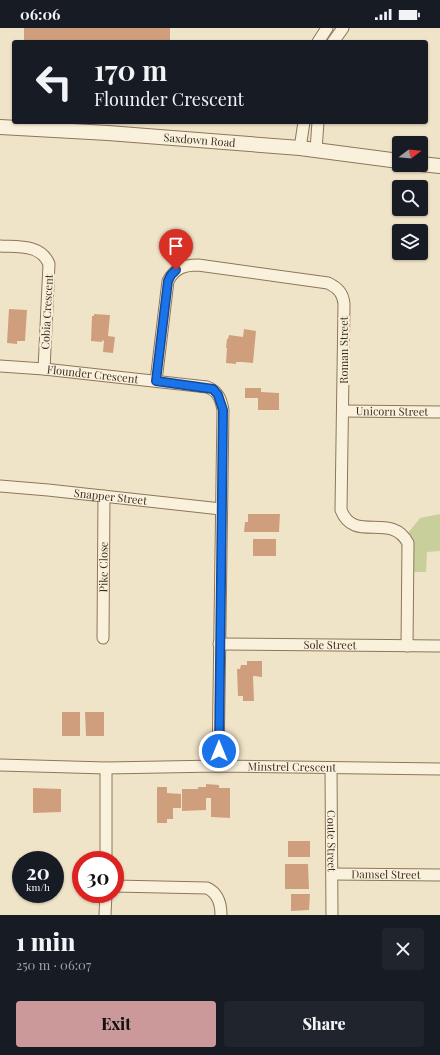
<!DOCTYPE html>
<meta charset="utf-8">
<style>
:root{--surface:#171b24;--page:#20242c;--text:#f1f3f6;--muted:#9ea1a6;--accent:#cc999b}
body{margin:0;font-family:"Playfair Display",serif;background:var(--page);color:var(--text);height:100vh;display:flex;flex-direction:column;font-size:15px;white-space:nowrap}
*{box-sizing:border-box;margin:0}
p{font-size:13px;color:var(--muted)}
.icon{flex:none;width:22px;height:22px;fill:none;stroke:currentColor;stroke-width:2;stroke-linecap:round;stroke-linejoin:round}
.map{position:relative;height:887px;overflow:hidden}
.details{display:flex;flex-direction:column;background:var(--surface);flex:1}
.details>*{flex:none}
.banner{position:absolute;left:12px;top:12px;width:416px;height:84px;border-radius:4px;box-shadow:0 1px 3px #0004;background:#171b24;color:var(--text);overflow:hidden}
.needle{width:26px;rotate:74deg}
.fabs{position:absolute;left:392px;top:108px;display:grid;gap:8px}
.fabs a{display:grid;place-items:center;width:36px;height:36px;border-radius:4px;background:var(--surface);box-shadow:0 1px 3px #0004;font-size:20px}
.speed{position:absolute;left:12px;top:823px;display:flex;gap:8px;font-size:20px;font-weight:700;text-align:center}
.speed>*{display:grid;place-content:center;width:52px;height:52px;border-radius:50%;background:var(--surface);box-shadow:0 1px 3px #0004;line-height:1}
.speed small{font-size:10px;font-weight:400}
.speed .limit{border:6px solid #d22;background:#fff;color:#111}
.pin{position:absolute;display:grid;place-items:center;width:34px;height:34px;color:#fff;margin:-41px -17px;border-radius:50% 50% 50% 0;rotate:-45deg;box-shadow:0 0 4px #0007}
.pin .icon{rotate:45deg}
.me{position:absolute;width:44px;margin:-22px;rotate:0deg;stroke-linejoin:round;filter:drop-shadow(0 0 3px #0008)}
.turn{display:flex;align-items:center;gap:14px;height:84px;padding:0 16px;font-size:18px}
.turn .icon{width:52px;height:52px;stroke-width:2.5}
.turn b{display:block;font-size:28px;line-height:34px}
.round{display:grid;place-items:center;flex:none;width:42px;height:42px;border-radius:4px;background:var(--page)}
.headline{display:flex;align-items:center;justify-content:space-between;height:68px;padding:0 16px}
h1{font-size:24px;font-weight:800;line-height:30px}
.cta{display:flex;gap:8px;margin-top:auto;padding:8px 16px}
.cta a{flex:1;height:46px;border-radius:4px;background:var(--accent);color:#111;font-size:16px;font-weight:800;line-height:46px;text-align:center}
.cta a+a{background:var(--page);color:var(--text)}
.status{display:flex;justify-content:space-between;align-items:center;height:28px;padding:0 20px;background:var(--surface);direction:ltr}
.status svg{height:11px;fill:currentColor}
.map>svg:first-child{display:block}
</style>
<div class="status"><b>06:06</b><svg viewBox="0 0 49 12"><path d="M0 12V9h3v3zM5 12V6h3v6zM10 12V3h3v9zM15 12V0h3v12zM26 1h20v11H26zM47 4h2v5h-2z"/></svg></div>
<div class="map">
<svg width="440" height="887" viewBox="0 0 440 887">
<rect width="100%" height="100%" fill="#f0e4c8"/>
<path fill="#c9cf9b" d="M440 486V523L427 524 426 544H414V518L408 505 420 490Z"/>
<path fill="#cf9f7d" d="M24 0H170V14H24Z
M9 281 27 282 25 313H17V316L7 315Z
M94 286 110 287 108 308 115 309 113 325 103 324 104 313 102 312V314L91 313 92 288H94Z
M244 301 256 303 253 335 242 334H236V336L226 335 227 320H226L227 311H228L229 307 243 309Z
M245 360H261V364L279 365V382H258V370H245Z
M248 486H280L279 504H244L245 494H248Z
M253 511H276V528H253Z
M247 633H262V649L253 648 254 673H243V668H238L237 641H240L241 637H247Z
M62 684H80V708H62Z
M85 684H104V708H86Z
M206 756 219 757V760H230V790L211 789V770H206V782L182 783V761H198V759H206Z
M157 759H167V765L181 766V780H173V791H167V795H157Z
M33 760 61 761V784L33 785Z
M288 813H310V829H288Z
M285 836H308L309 861H285Z
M291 866H310L309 882 291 883Z"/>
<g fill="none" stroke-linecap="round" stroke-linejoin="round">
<g stroke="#8d765c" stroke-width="13">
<g id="minor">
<path d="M318 14 327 0"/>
<path d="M333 14 343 0"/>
<path d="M300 120 304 94"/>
<path d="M316 122 318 94"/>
<path d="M0 218C18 219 41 216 49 236L44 341"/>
<path id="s1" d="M0 338 44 341 207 359C218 363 221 371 223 382L218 738"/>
<path d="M156 353 168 253C175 240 184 237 198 237L328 255C338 260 343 265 344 276L341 482C354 516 391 483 408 515L407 618"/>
<path id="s2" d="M343 383 440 384"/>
<path id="s3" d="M0 458 48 462 221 481"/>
<path id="s4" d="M103 610 104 468"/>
<path id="s5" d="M219 616 440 618"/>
<path id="s6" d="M0 737 106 740 218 738 440 741"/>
<path id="s7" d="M331 740 332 887"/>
<path d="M106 832V740"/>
<path id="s8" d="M332 846 440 847"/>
<path d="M115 858 207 860C218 865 221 875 221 887"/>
<path d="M105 887 106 866"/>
</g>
</g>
<g stroke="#8d765c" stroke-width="16">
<g id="tertiary">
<path id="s9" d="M0 99 108 105 300 120 399 133"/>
<path d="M421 136 440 138"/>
</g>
</g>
<use href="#minor" stroke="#faf1dc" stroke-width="11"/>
<use href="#tertiary" stroke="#faf1dc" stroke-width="14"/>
</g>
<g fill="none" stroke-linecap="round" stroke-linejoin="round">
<g stroke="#114b97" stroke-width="10">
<path id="route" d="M176 242 171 247 168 253 156 353 213 361 218 367 223 382 219 723"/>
</g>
<use href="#route" stroke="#1a73e8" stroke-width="7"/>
</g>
<g text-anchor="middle" stroke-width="4" stroke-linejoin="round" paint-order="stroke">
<g font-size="11" fill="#3d2e20" stroke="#f7eed8">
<text dy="4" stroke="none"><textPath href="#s9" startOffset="200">Saxdown Road</textPath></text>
<text transform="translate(47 284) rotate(-87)" y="4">Cobia Crescent</text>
<text transform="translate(344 322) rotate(-90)" y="4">Roman Street</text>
<text dy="4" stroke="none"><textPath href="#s1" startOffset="93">Flounder Crescent</textPath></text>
<text dy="4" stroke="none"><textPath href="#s2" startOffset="49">Unicorn Street</textPath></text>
<text dy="4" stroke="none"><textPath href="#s3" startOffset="111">Snapper Street</textPath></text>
<text dy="4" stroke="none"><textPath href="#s4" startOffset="71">Pike Close</textPath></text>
<text dy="4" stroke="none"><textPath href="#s5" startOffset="111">Sole Street</textPath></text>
<text dy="4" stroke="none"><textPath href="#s6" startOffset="292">Minstrel Crescent</textPath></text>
<text dy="4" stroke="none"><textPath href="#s7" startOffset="73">Coute Street</textPath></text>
<text dy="4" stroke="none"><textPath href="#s8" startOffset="54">Damsel Street</textPath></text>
</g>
</g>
</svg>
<div class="fabs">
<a><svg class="needle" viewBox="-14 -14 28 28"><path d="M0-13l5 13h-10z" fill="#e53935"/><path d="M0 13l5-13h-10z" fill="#9ea1a6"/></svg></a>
<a><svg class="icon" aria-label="search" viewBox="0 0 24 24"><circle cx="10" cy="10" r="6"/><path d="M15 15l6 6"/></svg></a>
<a><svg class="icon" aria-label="layers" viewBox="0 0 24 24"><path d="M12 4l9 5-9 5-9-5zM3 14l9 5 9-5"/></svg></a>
</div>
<div class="speed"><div>20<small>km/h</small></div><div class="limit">30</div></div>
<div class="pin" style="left:176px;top:242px;background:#d93025"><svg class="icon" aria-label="arrive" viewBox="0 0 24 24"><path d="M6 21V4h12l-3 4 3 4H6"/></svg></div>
<svg class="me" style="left:219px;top:723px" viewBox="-20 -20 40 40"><circle r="17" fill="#1a73e8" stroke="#fff" stroke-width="3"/><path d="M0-11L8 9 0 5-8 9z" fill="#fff"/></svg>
<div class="banner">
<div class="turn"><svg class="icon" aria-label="left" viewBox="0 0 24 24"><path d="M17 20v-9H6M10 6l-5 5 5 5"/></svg><div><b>170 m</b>Flounder Crescent</div></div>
</div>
</div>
<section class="details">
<div class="headline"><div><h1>1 min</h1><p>250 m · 06:07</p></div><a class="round"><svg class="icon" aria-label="close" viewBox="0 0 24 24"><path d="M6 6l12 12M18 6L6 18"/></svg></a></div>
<div class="cta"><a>Exit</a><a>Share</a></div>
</section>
